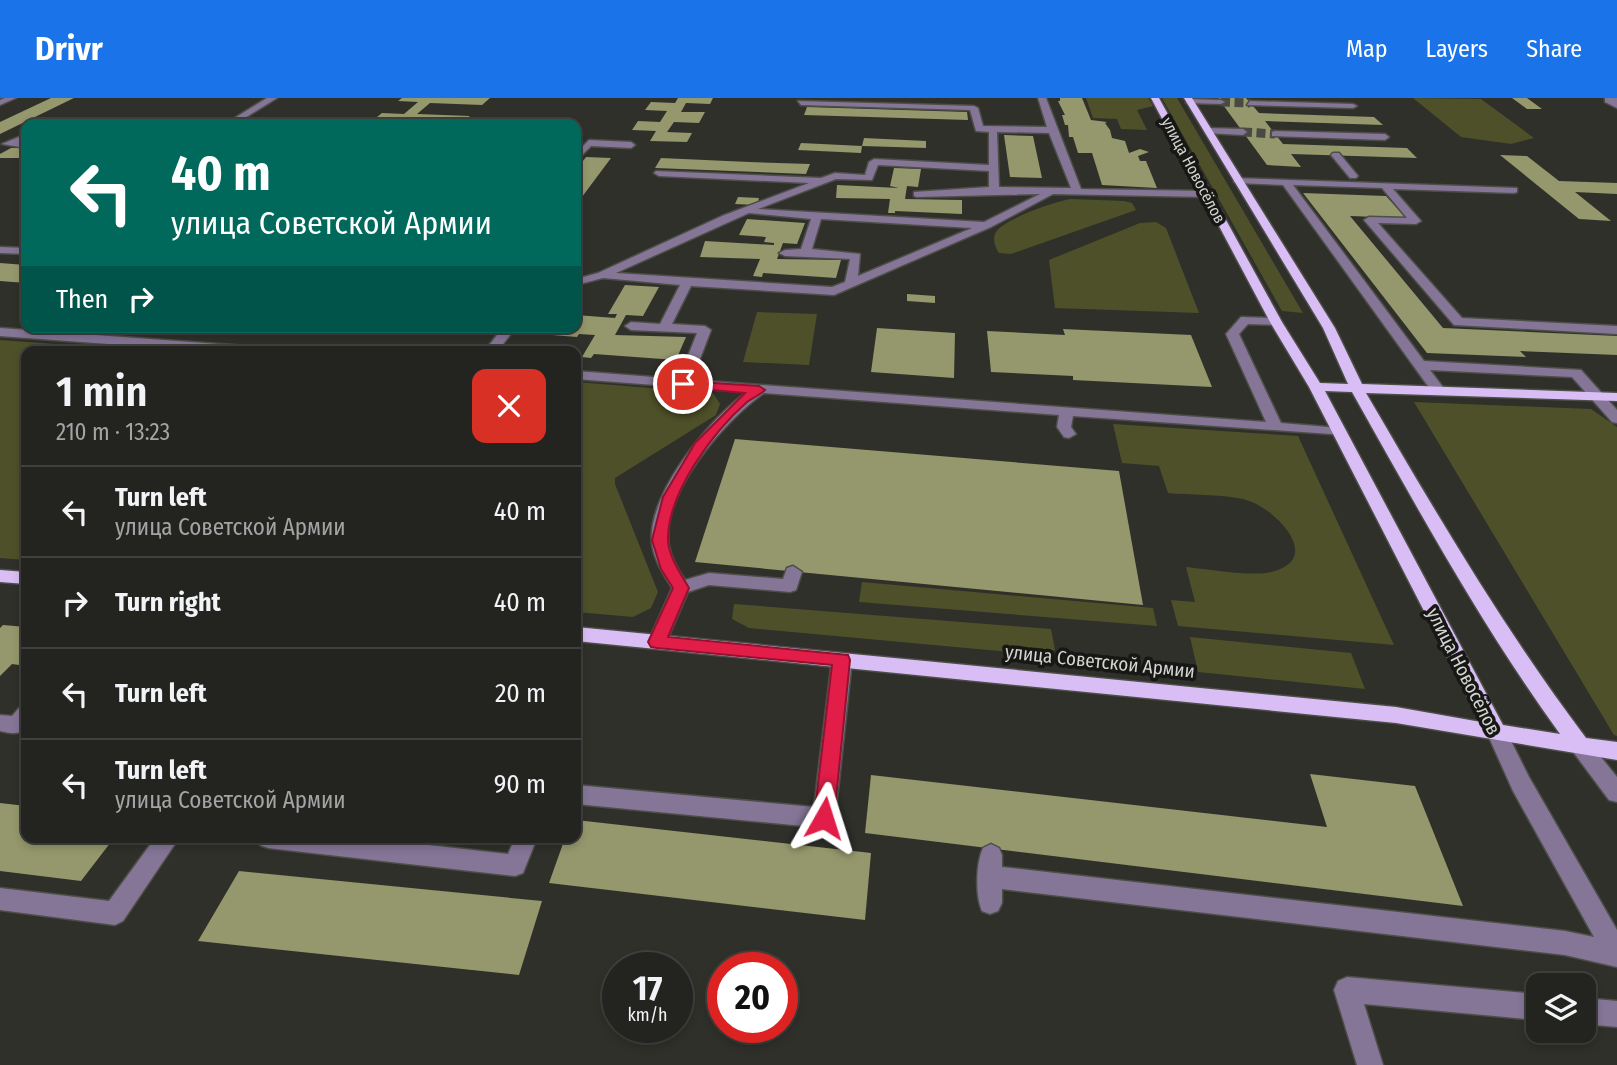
<!DOCTYPE html>
<meta charset="utf-8">
<style>
:root{--surface:#232420;--page:#2b2c29;--text:#f1f3f6;--muted:#a3a4a5;--line:#40413e;--accent:#1a73e8}
body{margin:0;font-family:"Fira Sans Condensed",sans-serif;background:var(--page);color:var(--text);height:100vh;display:flex;flex-direction:column;font-size:26px;white-space:nowrap}
*{box-sizing:border-box;margin:0}
p{font-size:23px;color:var(--muted)}
.icon{flex:none;width:38px;height:38px;fill:none;stroke:currentColor;stroke-width:2;stroke-linecap:round;stroke-linejoin:round}
.map{position:relative;flex:1;overflow:hidden}
.details{position:absolute;left:21px;top:248px;width:560px;height:497px;display:flex;flex-direction:column;background:var(--surface);border-radius:14px;box-shadow:0 4px 10px #0003,0 0 0 2px var(--line)}
.details>*{flex:none}
.hud{position:absolute;left:21px;top:21px;width:560px;height:214px;border-radius:14px;box-shadow:0 4px 10px #0003,0 0 0 2px var(--line);background:#00695c;color:#fff;overflow:hidden}
.buttons{position:absolute;left:1526px;top:875px;display:grid;gap:14px}
.buttons a{display:grid;place-items:center;width:70px;height:70px;border-radius:14px;background:var(--surface);box-shadow:0 4px 10px #0003,0 0 0 2px var(--line);font-size:35px}
.speed{position:absolute;left:602px;top:854px;display:flex;gap:14px;font-size:35px;font-weight:700;text-align:center}
.speed>*{display:grid;place-content:center;width:91px;height:91px;border-radius:50%;background:var(--surface);box-shadow:0 4px 10px #0003,0 0 0 2px var(--line);line-height:1}
.speed small{font-size:18px;font-weight:400}
.speed .limit{border:10px solid #d22;background:#fff;color:#111}
.pin{position:absolute;display:grid;place-items:center;width:60px;height:60px;color:#fff;margin:-30px;border:4px solid #fff;border-radius:50%;box-shadow:0 2px 7px #0007}
.me{position:absolute;width:77px;margin:-38px;rotate:6deg;stroke-linejoin:round;filter:drop-shadow(0 0 5px #0008)}
.turn{display:flex;align-items:center;gap:24px;height:147px;padding:0 35px;font-size:32px}
.turn .icon{width:91px;height:91px;stroke-width:2.5}
.turn b{display:block;font-size:49px;line-height:60px}
.then{display:flex;align-items:center;height:66px;padding:0 35px;background:#0003;gap:14px;font-size:26px}
.round{display:grid;place-items:center;flex:none;width:74px;height:74px;border-radius:14px;background:var(--page)}
.headline{display:flex;align-items:center;justify-content:space-between;height:119px;padding:0 35px}
h1{font-size:42px;font-weight:600;line-height:52px}
ul{padding:0;list-style:none}
li{display:flex;align-items:center;gap:21px;height:91px;padding:0 35px;border-top:2px solid var(--line)}
li div{flex:1}
li b{display:block;font-size:26px}
li em{font-style:normal}
header{display:flex;align-items:center;gap:42px;box-sizing:border-box;height:98px;padding:0 35px;background:var(--accent);color:#fff}
header strong{font-size:33px}
nav{display:flex;gap:38px;margin-inline-start:auto;font-size:24px}
.map>svg:first-child{display:block}
</style>
<header>
<strong>Drivr</strong>
<nav><a>Map</a><a>Layers</a><a>Share</a></nav>
</header>
<div class="map">
<svg width="1617" height="967" viewBox="0 0 1617 967">
<rect width="100%" height="100%" fill="#2f302a"/>
<path fill="#4e5029" d="M1086 0H1148L1153 8 1137 12 1147 32 1121 31 1117 21 1093 20Z
M1162 0H1177L1303 215 1282 213Z
M1413 0 1481 1 1534 40 1511 46 1461 39Z
M1071 101 1124 103 1132 105 1136 112 1011 156 999 155C995 149 992 141 996 134 1004 121 1056 103 1071 101Z
M1156 124 1166 130 1199 215 1055 210 1049 162 1140 125Z
M757 214 817 216 809 267 743 264Z
M0 242 161 254H26V462L0 460Z
M576 284 713 295 720 306 716 317 615 380V386L658 494 651 510 633 519 576 514Z
M1414 304 1591 311 1617 329V638L1614 637Z
M1113 326 1298 338 1394 547 1178 528 1171 502 1195 504 1186 469C1207 471 1253 479 1271 474 1326 461 1274 408 1243 401 1219 396 1192 397 1168 395L1159 368 1122 365Z
M862 484 1153 510 1157 528 859 504Z
M734 506 1051 531 1055 552 1041 557 749 530 732 521Z
M1190 539 1351 555 1365 591 1198 574Z"/>
<path fill="#95976c" d="M51 0H74L0 36V24Z
M402 0H490L482 7 430 5 417 16 470 18 460 26 372 23 382 15 404 16 418 4 398 3Z
M678 0H713L710 6 686 5 681 14H705L699 25 674 24 667 34 692 35 687 44 650 43 656 33 632 32 638 23 660 24 667 13 645 12 651 4 675 5Z
M1060 0H1082L1091 22 1107 24 1105 25 1110 32 1112 40 1125 43 1129 55 1140 51 1149 54 1138 58 1140 63H1146L1157 90 1102 87 1092 55H1078L1073 39H1069L1068 27H1065L1062 17H1065L1058 3H1060Z
M1218 0H1246L1259 15 1374 19 1383 27 1265 23 1283 46 1407 50 1417 60 1291 56 1301 69 1267 67Z
M1512 0H1527L1542 11H1527Z
M807 9 967 14 968 22 804 17Z
M1004 37 1033 38 1042 80 1010 79Z
M864 40 926 43V50L862 48Z
M801 45 862 48 861 55 798 52Z
M11 50H26V60H0V56Z
M1500 57 1527 58 1559 83 1617 85V96L1575 94 1611 123 1579 121Z
M586 59 611 60 576 107V72Z
M661 60 749 64 810 66 806 76 655 70Z
M894 70 921 71 918 89 907 88 905 101 962 102V116L895 113V115H888L890 101 836 100 837 87 899 90 890 88Z
M1303 95 1386 98 1406 120 1350 118 1443 230 1617 238V257L1520 253 1526 259 1427 255Z
M738 99 759 100 757 107 735 106Z
M747 121 805 125 797 146 783 145 777 161 841 162 836 180 763 175 762 179 753 178 760 161 700 159 705 143 774 147V145L764 144 766 139 739 137Z
M0 165 26 167V185L0 183Z
M625 187 659 189 643 218 626 217 615 237 686 239 676 262 594 256 591 260 582 259 595 237 579 236 577 239 528 235 532 229H576V217L615 220 617 216H608Z
M907 196 935 198V205L907 203Z
M877 230 955 235 954 280 871 274Z
M1063 231 1191 237 1212 289 1073 282V278L991 274 987 233 1065 237Z
M735 341 1119 373 1143 507 695 464Z
M3 527 26 529V568L12 566 0 578V530Z
M1310 676 1415 688 1463 808 865 735 871 677 1327 729Z
M0 705 26 708V740H114L81 783 0 773Z
M576 722 871 755 865 822 549 785 565 740H576Z
M239 773 542 803 519 877 198 843Z"/>
<g fill="none" stroke-linecap="round" stroke-linejoin="round">
<path stroke="#484943" stroke-width="9" stroke-dasharray="9 4.5" stroke-linecap="butt" d="M1221 4 1250 5
M1243 34 1275 36"/>
<g stroke="#4d4e48" stroke-width="3">
<path id="minor" d="M5 0H16L0 7V2Z
M267 0H277L235 26H225Z
M1038 0H1046L1081 91 1207 93 1212 96 1207 99 1053 96 991 129 834 197 691 188 672 226 705 228 711 232 692 282 1266 324 1226 236 1241 219 1276 220 1282 224 1280 227 1248 226 1239 236 1281 325 1340 330 1347 334 1345 337 1073 318 1071 329 1076 336 1069 340 1064 339 1057 329 1059 317 764 295C724 323 660 396 669 448 671 460 678 472 685 482L709 475 783 481 787 470 793 468 802 474 796 492 790 494 709 487 688 494 664 549H650L648 544 672 490C664 477 654 462 652 446 646 397 710 320 747 294L576 281V273L679 281 697 235 631 232 625 228 631 224 660 226 680 187 603 180 576 187V181L598 175 722 118 809 85 659 78 654 75 656 73 821 80 835 75 865 77 869 64 874 61 989 67V34L976 33 970 12 801 7 798 3 974 8 978 10 983 28 1047 29ZM997 34 1049 35 1071 90 999 89ZM878 67 989 73V89L914 94V98L917 99 1040 96 984 124 758 111 836 81 872 82ZM749 115 811 121 801 151 785 152 779 155 785 158 850 161 845 184 832 189 616 175ZM821 121 972 130 858 178 860 156 812 151Z
M1605 0H1617V10L1605 4Z
M1189 1 1221 2 1225 4 1221 6 1186 5Z
M1250 3 1353 6 1357 8 1353 10 1247 7Z
M1208 30 1243 31 1247 34 1243 37 1205 35Z
M1275 33 1385 36 1389 39 1385 42 1272 38V34Z
M26 36V42L20 44H26V50L2 46Z
M589 42 631 44 635 47 631 50 591 48 576 63V55Z
M1333 55H1339L1358 78 1356 80H1350L1331 57Z
M1234 80 1517 90V94L1514 95 1393 91 1421 123 1416 126 1378 125 1462 220 1617 228V236L1454 227 1364 122 1369 119 1407 120 1382 90 1293 87 1424 263 1581 272 1617 312V325L1612 324 1572 279 1430 272 1445 292 1438 296 1433 295 1283 87 1237 85 1234 84Z
M0 149 26 150V156L0 155Z
M503 229H516L497 254H484Z
M0 230 274 250 280 254H217L0 238Z
M842 555 849 557 852 562 835 720 832 727 824 730 576 706V687L814 709 832 562 835 557Z
M26 608V629C19 638 10 635 0 633V617L12 618 19 610Z
M1497 627 1504 629 1529 679 1617 832V869L1565 857 1002 791V805L998 813 990 816 982 813C975 797 976 765 983 750L991 746 999 750 1002 757V769L1565 833 1594 839 1513 693 1487 635 1490 629Z
M1581 640 1588 643 1617 679V704L1609 702 1574 655 1571 649 1574 643Z
M155 740H179L123 823 115 827 0 812V790L109 803Z
M257 740H366L508 756 515 740H537L523 775 515 778 268 750 260 747Z
M1347 879 1538 896V922L1364 906 1383 967H1357L1334 892 1338 883Z
M1584 900 1617 903V929L1584 926Z"/>
</g>
<g stroke="#4d4e48" stroke-width="3">
<path id="major" d="M1151 0H1159L1282 224 1320 285 1348 286 1323 230 1184 0H1192L1335 230 1362 286 1617 295V303L1366 295C1435 413 1503 530 1586 640L1617 644V662L1396 625 576 543V529L1396 609 1481 624 1309 289 1270 224ZM1325 293 1352 294C1418 411 1481 527 1560 636L1503 627Z
M0 472 26 474V486L0 484Z"/>
</g>
<use href="#minor" fill="#857597" fill-rule="evenodd"/>
<use href="#major" fill="#d9bef6" fill-rule="evenodd"/>
</g>
<path fill="#e11d48" stroke="#92132f" stroke-width="2" d="M683 283 759 288 765 292C760 297 753 300 747 304 713 334 668 394 668 441 668 458 681 476 689 490L668 539 848 557 850 562 834 720 831 726 824 729 817 726 814 720 832 567 657 550 651 549 648 544 673 490 661 471 652 442 663 399 695 345 745 295 679 289V284Z"/>
<g text-anchor="middle" stroke-width="7" stroke-linejoin="round" paint-order="stroke">
<g font-size="16" fill="#d4d4d0" stroke="#171715">
<text transform="translate(1194 72) rotate(62)" y="6">улица Новосёлов</text>
</g>
<g font-size="19" fill="#d4d4d0" stroke="#171715">
<text transform="translate(1100 563) rotate(6)" y="7">улица Советской Армии</text>
<text transform="translate(1464 573) rotate(63)" y="7">улица Новосёлов</text>
</g>
</g>
</svg>
<div class="buttons">
<a><svg class="icon" aria-label="layers" viewBox="0 0 24 24"><path d="M12 4l9 5-9 5-9-5zM3 14l9 5 9-5"/></svg></a>
</div>
<div class="speed"><div>17<small>km/h</small></div><div class="limit">20</div></div>
<div class="pin" style="left:683px;top:286px;background:#d93025"><svg class="icon" aria-label="arrive" viewBox="0 0 24 24"><path d="M6 21V4h12l-3 4 3 4H6"/></svg></div>
<svg class="me" style="left:824px;top:720px" viewBox="-20 -20 40 40"><path d="M0-17L14 15 0 8-14 15z" fill="#e11d48" stroke="#fff" stroke-width="4"/></svg>
<div class="hud">
<div class="turn"><svg class="icon" aria-label="left" viewBox="0 0 24 24"><path d="M17 20v-9H6M10 6l-5 5 5 5"/></svg><div><b>40 m</b>улица Советской Армии</div></div>
<div class="then">Then<svg class="icon" aria-label="right" viewBox="0 0 24 24"><path d="M7 20v-9h11M14 6l5 5-5 5"/></svg></div>
</div>
<section class="details">
<div class="headline"><div><h1>1 min</h1><p>210 m · 13:23</p></div><a class="round" style="background:#d93025;color:#fff"><svg class="icon" aria-label="close" viewBox="0 0 24 24"><path d="M6 6l12 12M18 6L6 18"/></svg></a></div>
<ul>
<li><svg class="icon" aria-label="left" viewBox="0 0 24 24"><path d="M17 20v-9H6M10 6l-5 5 5 5"/></svg><div><b>Turn left</b><p>улица Советской Армии</p></div><em>40 m</em></li>
<li><svg class="icon" aria-label="right" viewBox="0 0 24 24"><path d="M7 20v-9h11M14 6l5 5-5 5"/></svg><div><b>Turn right</b></div><em>40 m</em></li>
<li><svg class="icon" aria-label="left" viewBox="0 0 24 24"><path d="M17 20v-9H6M10 6l-5 5 5 5"/></svg><div><b>Turn left</b></div><em>20 m</em></li>
<li><svg class="icon" aria-label="left" viewBox="0 0 24 24"><path d="M17 20v-9H6M10 6l-5 5 5 5"/></svg><div><b>Turn left</b><p>улица Советской Армии</p></div><em>90 m</em></li>
</ul>
</section>
</div>
